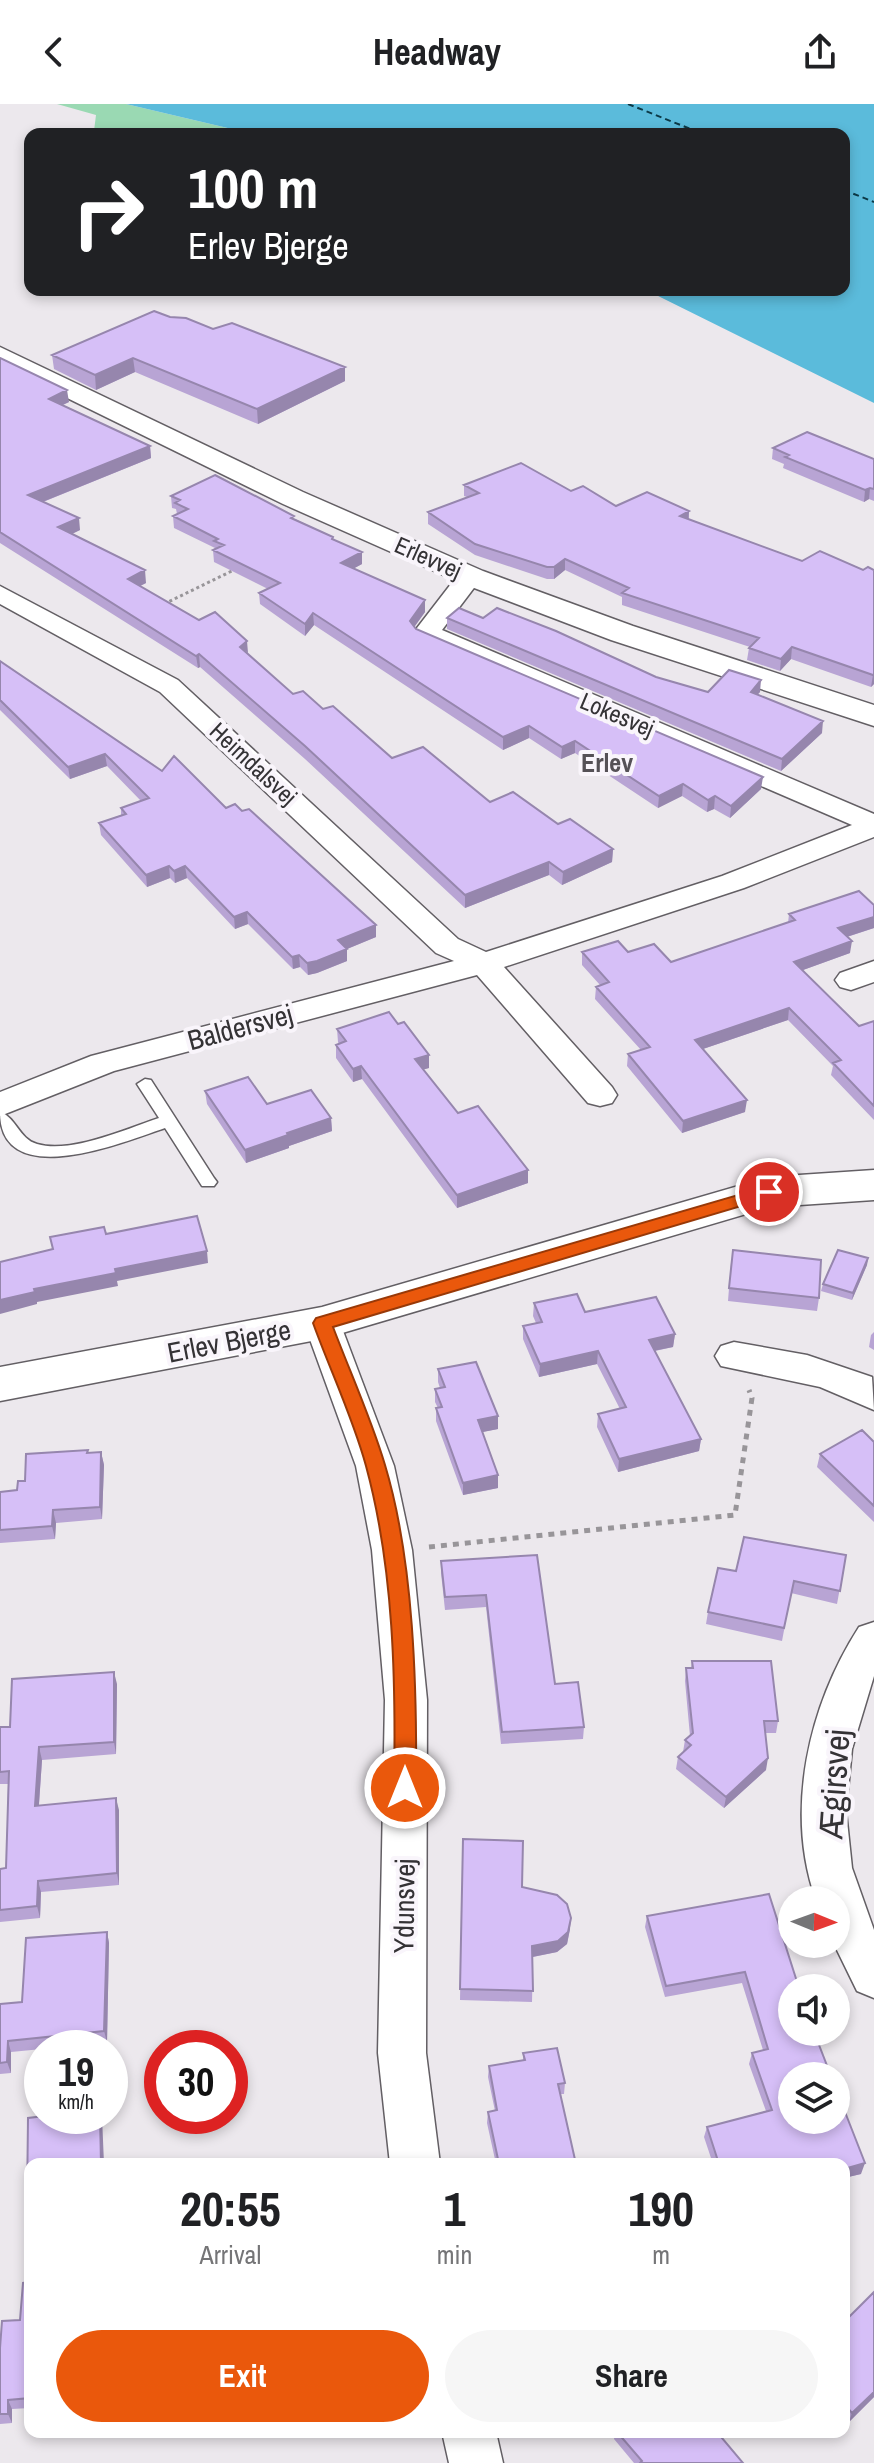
<!DOCTYPE html>
<meta charset="utf-8">
<style>
:root{--surface:#fff;--page:#f6f6f6;--text:#202124;--muted:#757577;--accent:#ea580c}
body{margin:0;font-family:"Archivo Narrow",sans-serif;background:var(--page);color:var(--text);height:100vh;display:flex;flex-direction:column;font-size:30px;white-space:nowrap}
*{box-sizing:border-box;margin:0}
p{font-size:26px;color:var(--muted)}
.icon{flex:none;width:44px;height:44px;fill:none;stroke:currentColor;stroke-width:2;stroke-linecap:round;stroke-linejoin:round}
.map{position:relative;flex:1;overflow:hidden}
.panel{position:absolute;left:24px;top:2054px;width:826px;height:280px;display:flex;flex-direction:column;background:var(--surface);border-radius:16px;box-shadow:0 4px 12px #0003}
.panel>*{flex:none}
.guide{position:absolute;left:24px;top:24px;width:826px;height:168px;border-radius:16px;box-shadow:0 4px 12px #0003;background:#202124;color:#fff;overflow:hidden}
.needle{width:52px;rotate:91deg}
.fabs{position:absolute;left:778px;top:1782px;display:grid;gap:16px}
.fabs a{display:grid;place-items:center;width:72px;height:72px;border-radius:50%;background:var(--surface);box-shadow:0 4px 12px #0003;font-size:40px}
.speed{position:absolute;left:24px;top:1926px;display:flex;gap:16px;font-size:40px;font-weight:700;text-align:center}
.speed>*{display:grid;place-content:center;width:104px;height:104px;border-radius:50%;background:var(--surface);box-shadow:0 4px 12px #0003;line-height:1}
.speed small{font-size:20px;font-weight:400}
.speed .limit{border:12px solid #d22;background:#fff;color:#111}
.pin{position:absolute;display:grid;place-items:center;width:68px;height:68px;color:#fff;margin:-34px;border:4px solid #fff;border-radius:50%;box-shadow:0 2px 8px #0007}
.me{position:absolute;width:88px;margin:-44px;rotate:0deg;stroke-linejoin:round;filter:drop-shadow(0 0 6px #0008)}
.turn{display:flex;align-items:center;gap:28px;height:168px;padding:0 32px;font-size:36px}
.turn .icon{width:104px;height:104px;stroke-width:2.5}
.turn b{display:block;font-size:56px;line-height:68px}
.eta{display:flex;justify-content:space-evenly;align-items:center;height:136px;text-align:center}
.eta b{font-size:48px;font-weight:800;line-height:56px}
.primary-button{display:flex;gap:16px;margin-top:auto;padding:16px 32px}
.primary-button a{flex:1;height:92px;border-radius:48px;background:var(--accent);color:#fff;font-size:32px;font-weight:800;line-height:92px;text-align:center}
.primary-button a+a{background:var(--page);color:var(--text)}
header{display:flex;justify-content:space-between;align-items:center;height:104px;padding:0 32px;background:var(--surface);font-size:36px;font-weight:800}
.map>svg:first-child{display:block}
</style>
<header><svg class="icon" aria-label="back" viewBox="0 0 24 24"><path d="M15 5l-7 7 7 7"/></svg>Headway<svg class="icon" aria-label="share" viewBox="0 0 24 24"><path d="M12 15V3M7 8l5-5 5 5M5 13v7h14v-7"/></svg></header>
<div class="map">
<svg width="874" height="2359" viewBox="0 0 874 2359">
<rect width="100%" height="100%" fill="#ece8ed"/>
<path fill="#9ad9b3" d="M57 0H126L253 30H73L94 27 96 11Z"/>
<path fill="#5bbbdb" d="M126 0H874V299L646 186H844V30H253Z"/>
<g fill="none" stroke-linecap="round" stroke-linejoin="round">
<path stroke="#0c3946" stroke-width="2" stroke-dasharray="6 4" stroke-linecap="butt" d="M628 0 703 30
M844 86 874 98"/>
<g stroke="#635f64" stroke-width="3">
<path id="service" d="M145 975 151 976 214 1074 217 1078 214 1082H202L165 1024C124 1038 0 1089 0 1008 16 1013 19 1035 37 1040 71 1050 126 1025 159 1014L137 980Z"/>
</g>
<g stroke="#635f64" stroke-width="3">
<path id="minor" d="M470 464 479 467 483 472 442 526 874 710V733L744 784 504 863 612 983 617 991 612 999 600 1002 588 999 477 871 114 967 0 1012V988L91 952 454 857 436 849 160 588 0 500V482L178 576 458 835 486 848 722 772 852 721 417 534 413 529 417 524 461 467Z
M874 857V878L851 886 840 883 835 876 840 869Z
M322 1206 335 1210 340 1219 394 1362 412 1446 427 1596 426 1949 440 2060H390L378 1949 385 1596 372 1446 356 1362 304 1219 309 1210Z
M734 1238 807 1251 872 1273 874 1306 820 1283 721 1262 715 1252 721 1242Z
M874 1518V1572L852 1645 846 1707 852 1764 874 1826V1894L857 1887 834 1840 836 1796H816C784 1706 809 1601 859 1523Z
M442 2328H496L503 2359H449Z"/>
</g>
<g stroke="#635f64" stroke-width="3">
<path id="tertiary" d="M0 243 303 388 483 467 633 522 874 601V622L611 536 461 479 283 400 0 261Z
M874 1066V1096L770 1103 322 1235 0 1297V1263L322 1203 769 1073Z"/>
</g>
<path stroke="#989599" stroke-width="3" stroke-dasharray="3 3" stroke-linecap="butt" d="M164 500 238 464"/>
<path stroke="#989599" stroke-width="5" stroke-dasharray="6 6" stroke-linecap="butt" d="M429 1443 735 1411 752 1294 749 1286"/>
<use href="#service" fill="#fff" fill-rule="evenodd"/>
<use href="#minor" fill="#fff" fill-rule="evenodd"/>
<use href="#tertiary" fill="#fff" fill-rule="evenodd"/>
</g>
<path fill="#b8a4d4" d="M170 213 345 263V277L258 320 135 268 96 286 54 265 52 251Z
M0 254 69 298 63 301 150 342 151 354 43 398 80 426 71 430 146 479 140 482 247 550 293 590 323 605 392 654 490 698 558 720 613 745 612 758 562 781 549 771 465 804 305 655 200 563 198 564 0 439Z
M773 344 874 355V397L869 395 864 398 783 364 784 360 772 355Z
M464 381 571 387 616 402 689 407V415L802 457 863 466H874V580L871 583 791 555 780 567 747 556 749 544 750 543 622 501V493L565 466 554 475H547L475 451 428 420V408L467 393 464 392Z
M171 392 295 415 333 433V436L362 460 354 464 425 508 414 523 416 525 761 685 730 714 714 705 707 708 682 692 658 704 575 649 561 655 529 634 503 646 314 521 305 532 260 500 259 489 268 485 214 458 213 446 215 444 174 424 173 412 177 410 176 405 172 404Z
M447 514H483L656 573 708 588H760L757 591 822 629 781 667 447 525Z
M0 557 162 667 226 704 376 833 347 845V857L317 869 308 871 300 863 293 865 248 820 235 825 187 774 175 779 170 774 147 783 101 731 99 719 121 711V704L141 697 107 662 70 675 0 606Z
M874 801V824L847 833 850 849 803 866 859 922 874 917V1016L831 971 833 962 788 916 703 945 745 1008 682 1029 627 962 628 950 641 946 595 895 596 883 600 881 582 861V848H628L671 858 788 819 789 810Z
M337 925 429 964 423 965 458 1009 528 1066V1079L457 1104 362 975 353 978 336 954V941L339 940 338 938Z
M205 987 331 1014 332 1027 289 1042V1044L246 1059 207 1000Z
M868 1154 867 1161 852 1196 821 1187 823 1180Z
M731 1159 819 1194 817 1207 728 1197Z
M534 1199 585 1208 675 1230 673 1243 655 1247 701 1335 699 1347 618 1368 597 1323 598 1310 620 1305 597 1260 539 1273 523 1235V1222L536 1219 533 1212Z
M874 1228V1246L869 1243 871 1231Z
M438 1265 498 1312V1325L482 1328 498 1371V1384L463 1391 436 1317V1304H438L435 1298V1285L440 1284 438 1278Z
M874 1338V1418L817 1363 820 1350Z
M88 1346V1349L101 1348 104 1361 102 1415 56 1419 55 1435 0 1439V1388L17 1386 25 1377Z
M537 1451 555 1580 584 1623 583 1635 501 1640 486 1503 445 1506 441 1469V1457Z
M846 1451 837 1500 791 1489 782 1537 706 1520 708 1508Z
M692 1557 778 1617 776 1629H765L766 1666 724 1704 676 1665 678 1653 683 1648 685 1636 690 1632 685 1577 686 1564H691Z
M117 1580 116 1650 42 1656 39 1701 119 1706V1781L41 1788 40 1814 0 1818V1765L6 1764 8 1680H0V1623H10Z
M463 1735 522 1783 570 1825 567 1840 557 1848 533 1853 532 1898 460 1896Z
M647 1812 799 1884 861 2070 844 2074V2060H713L704 2033 707 2023 766 2007 749 1960 752 1949 763 1946 742 1879 665 1893 645 1823Z
M107 1828 109 1839 107 1938 42 1944V1945L11 1948V1969L0 1970V1900L22 1898Z
M523 1949 565 1979 564 1990H560L576 2060H496L487 2019 488 2008 495 2007 488 1973 489 1962 523 1956Z
M30 2178V2304L12 2305V2319L0 2320V2244L20 2216Z
M874 2188V2293L849 2318 844 2312V2218Z
M615 2328H717L743 2359H634L614 2335Z"/>
<path fill="#9686ad" d="M133 254 135 268 96 286 95 271Z
M345 263V277L258 320 257 305Z
M67 286 69 298 51 306 49 295Z
M150 342 151 354 30 403 28 391Z
M870 384 869 395 864 398 865 386Z
M689 407 688 419 680 412Z
M79 414 80 426 60 436 58 423Z
M362 448V460L342 471 341 459Z
M565 455V466L554 475V463Z
M145 466 146 479 130 487 128 475Z
M425 496V508L410 529V517Z
M313 509 314 521 305 532V520Z
M247 537 248 549 240 543Z
M792 543 791 555 780 567 781 555Z
M199 550 200 563 198 564 196 552Z
M874 570V580L871 583 873 571Z
M761 576 760 588 749 599 751 588Z
M823 617 822 629 781 667 782 655Z
M529 622V634L503 646V633Z
M575 637V649L561 655 562 643Z
M105 650 107 662 70 675 68 663Z
M763 673 761 685 730 714 731 702Z
M683 680 682 692 658 704 659 692Z
M715 692 714 705 707 708 708 696Z
M613 745 612 758 562 781 563 768Z
M549 758V771L465 804V791Z
M169 762 170 774 147 783 146 771Z
M185 762 187 774 175 779 174 767Z
M247 808 248 820 235 825 234 813Z
M874 813V824L837 836 838 824Z
M376 821V833L347 845V857L317 869 308 871 307 859 338 836Z
M852 837 850 849 792 870 794 858Z
M299 851 300 863 293 865 292 853Z
M789 904 788 916 694 948 695 936Z
M429 951V964L415 968V955Z
M361 962 362 975 353 978V965Z
M747 996 745 1008 682 1029 683 1017Z
M331 1014 332 1027 289 1042V1044L246 1059 245 1046 287 1029Z
M528 1066V1079L457 1104V1091Z
M207 1147 208 1159 117 1177 118 1182 37 1198V1200L0 1210V1196L34 1185 115 1165Z
M868 1154 867 1161 852 1196 853 1189Z
M675 1230 673 1243 648 1248 649 1236Z
M598 1247 597 1260 539 1273 540 1260Z
M498 1312V1325L478 1329V1316Z
M701 1335 699 1347 618 1368 619 1355Z
M101 1348 104 1361 102 1415 100 1403Z
M498 1371V1384L463 1391V1379Z
M53 1406 56 1419 55 1435 52 1422Z
M114 1568 117 1580 116 1650 114 1638Z
M39 1643 42 1656 38 1713 35 1702Z
M768 1654 766 1666 724 1704 726 1693Z
M116 1694 119 1706V1781L117 1769Z
M38 1777 41 1788 40 1814 37 1802Z
M571 1814 570 1825 567 1840 557 1848 532 1853V1842Z
M107 1828 109 1839 107 1938 104 1927Z
M8 1937 11 1948V1969L7 1958Z
M100 2012H102L104 2060H101Z
M865 2059 861 2070 844 2074V2065Z
M874 2288V2293L849 2318 852 2309Z
M8 2296 12 2305V2319L8 2310Z"/>
<path fill="#d6bff7" stroke="#9686ad" stroke-width="2" d="M154 207 170 213 186 214 213 225 232 219 345 263 257 305 133 254 95 271 52 251Z
M0 254 67 286 49 295 150 342 28 391 79 414 58 423 145 466 128 475 199 516 215 508 247 537 240 543 293 590 303 587 323 605 333 602 392 654 423 643 490 698 513 688 558 720 570 715 613 745 563 768 549 758 465 791 305 642 199 550 196 552 0 428Z
M807 328 874 355V385L870 384 865 386 785 353 789 351 773 344Z
M521 359 571 387 583 382 616 402 647 388 689 407 680 412 802 457 820 447 863 466 868 463 874 466V570L873 571 792 543 781 555 749 544 759 534 622 489 629 484 565 455 554 463H547L475 440 428 408 479 389 464 381Z
M215 371 294 412 291 414 333 433 332 435 362 448 341 459 425 496 410 517 416 525 763 673 731 702 715 692 708 696 683 680 659 692 575 637 562 643 529 622 503 633 313 509 305 520 259 489 280 479 213 446 224 441 214 437 218 435 173 412 188 405 175 399 180 396 171 392Z
M459 504 483 514 497 504 556 527 656 573 708 588 729 566 761 576 751 588 823 617 782 655 447 514Z
M0 557 162 667 174 652 226 704 235 700 242 707 249 705 376 821 338 836 347 845 317 857 307 859 299 851 292 853 247 808 234 813 185 762 174 767 169 762 146 771 99 719 126 710 121 704 149 694 105 650 68 663 0 596Z
M859 787 874 801V813L838 824 852 837 794 858 859 922 874 917V1002L833 959 841 956 789 904 695 936 747 996 683 1017 628 950 650 943 596 883 609 878 582 848 618 837 628 848 654 840 671 858 795 816 789 810Z
M389 908 398 920 404 918 429 951 415 955 458 1009 478 1002 528 1066 457 1091 361 962 353 965 336 941 346 937 337 925Z
M248 973 267 1000 311 986 331 1014 287 1029 288 1031 245 1046 205 987Z
M197 1112 207 1147 115 1165 116 1169 34 1185 35 1188 0 1196V1158L53 1145 50 1133 104 1123 106 1130Z
M733 1146 821 1156 819 1194 729 1184Z
M838 1146 868 1154 853 1189 823 1180Z
M577 1190 585 1208 656 1193 675 1230 649 1236 701 1335 619 1355 598 1310 626 1303 598 1247 540 1260 523 1222 542 1218 534 1199Z
M476 1258 498 1312 478 1316 498 1371 463 1379 436 1304 442 1303 435 1285 445 1283 438 1265Z
M862 1326 874 1338V1402L820 1350Z
M88 1346 87 1349 101 1348 100 1403 53 1406 52 1422 0 1426V1388L17 1386 18 1377H25L26 1350Z
M744 1433 846 1451 840 1487 794 1477 784 1524 708 1508 718 1464 736 1467Z
M537 1451 555 1580 578 1578 584 1623 502 1628 486 1491 445 1493 441 1457Z
M692 1557H771L778 1617H764L768 1654 726 1693 678 1653 691 1641 685 1636 693 1629 686 1564H693Z
M114 1568V1638L39 1643 35 1702 116 1694 117 1769 38 1777 37 1802 0 1806V1765L6 1764 9 1667 0 1668V1623H10L12 1575Z
M463 1735 523 1737 522 1783 557 1791 567 1800 571 1814 568 1828 558 1837 532 1842 533 1887 460 1885Z
M769 1790 799 1884H792V1928H814L831 1972H792V2016H836V1985L865 2059 844 2065V2060H719L707 2023 772 2006 752 1949 768 1945 745 1868 666 1882 647 1812Z
M107 1828 104 1927 8 1937 7 1958 0 1959V1900L22 1898 26 1834Z
M557 1944 565 1979 558 1980 576 2060H507L506 2058 499 2060 488 2008 497 2006 489 1962 525 1956 523 1949Z
M45 2012H100L101 2060H30V2098L27 2099 28 2014Z
M30 2178V2294L8 2296V2310H0V2244L2 2217 20 2216 23 2179Z
M874 2188V2288L852 2309 844 2299V2218Z
M617 2328H717L743 2359H640L642 2357Z"/>
<path fill="#ea580c" stroke="#983908" stroke-width="2" d="M769 1082 778 1088 775 1092 333 1223C350 1268 371 1314 385 1361 414 1457 417 1584 416 1684L413 1691 405 1693 397 1691 394 1684C396 1578 394 1465 366 1362 353 1314 330 1266 313 1219L316 1214Z"/>
<g text-anchor="middle" stroke-width="8" stroke-linejoin="round" paint-order="stroke">
<g font-size="24" fill="#343235" stroke="#f9f5fb">
<text transform="translate(428 454) rotate(24)" y="8">Erlevvej</text>
<text transform="translate(617 611) rotate(23)" y="8">Lokesvej</text>
<text transform="translate(253 660) rotate(43)" y="8">Heimdalsvej</text>
</g>
<g font-size="26" font-weight="bold" fill="#555156" stroke="#f9f5fb">
<text x="607" y="668">Erlev</text>
</g>
<g font-size="28" fill="#343235" stroke="#f9f5fb">
<text transform="translate(240 923) rotate(-15)" y="10">Baldersvej</text>
<text transform="translate(229 1237) rotate(-11)" y="10">Erlev Bjerge</text>
<text transform="translate(404 1802) rotate(-89)" y="10">Ydunsvej</text>
</g>
<g font-size="34" fill="#343235" stroke="#f9f5fb">
<text transform="translate(834 1680) rotate(-86)" y="12">Ægirsvej</text>
</g>
</g>
</svg>
<div class="fabs">
<a><svg class="needle" viewBox="-14 -14 28 28"><path d="M0-13l5 13h-10z" fill="#e53935"/><path d="M0 13l5-13h-10z" fill="#757577"/></svg></a>
<a><svg class="icon" aria-label="sound" viewBox="0 0 24 24"><path d="M4 9h4l5-4v14l-5-4H4zM17 9q2 3 0 6"/></svg></a>
<a><svg class="icon" aria-label="layers" viewBox="0 0 24 24"><path d="M12 4l9 5-9 5-9-5zM3 14l9 5 9-5"/></svg></a>
</div>
<div class="speed"><div>19<small>km/h</small></div><div class="limit">30</div></div>
<div class="pin" style="left:769px;top:1088px;background:#d93025"><svg class="icon" aria-label="arrive" viewBox="0 0 24 24"><path d="M6 21V4h12l-3 4 3 4H6"/></svg></div>
<svg class="me" style="left:405px;top:1684px" viewBox="-20 -20 40 40"><circle r="17" fill="#ea580c" stroke="#fff" stroke-width="3"/><path d="M0-11L8 9 0 5-8 9z" fill="#fff"/></svg>
<div class="guide">
<div class="turn"><svg class="icon" aria-label="right" viewBox="0 0 24 24"><path d="M7 20v-9h11M14 6l5 5-5 5"/></svg><div><b>100 m</b>Erlev Bjerge</div></div>
</div>
<section class="panel">
<div class="eta">
<div><b>20:55</b><p>Arrival</p></div>
<div><b>1</b><p>min</p></div>
<div><b>190</b><p>m</p></div>
</div>
<div class="primary-button"><a>Exit</a><a>Share</a></div>
</section>
</div>
